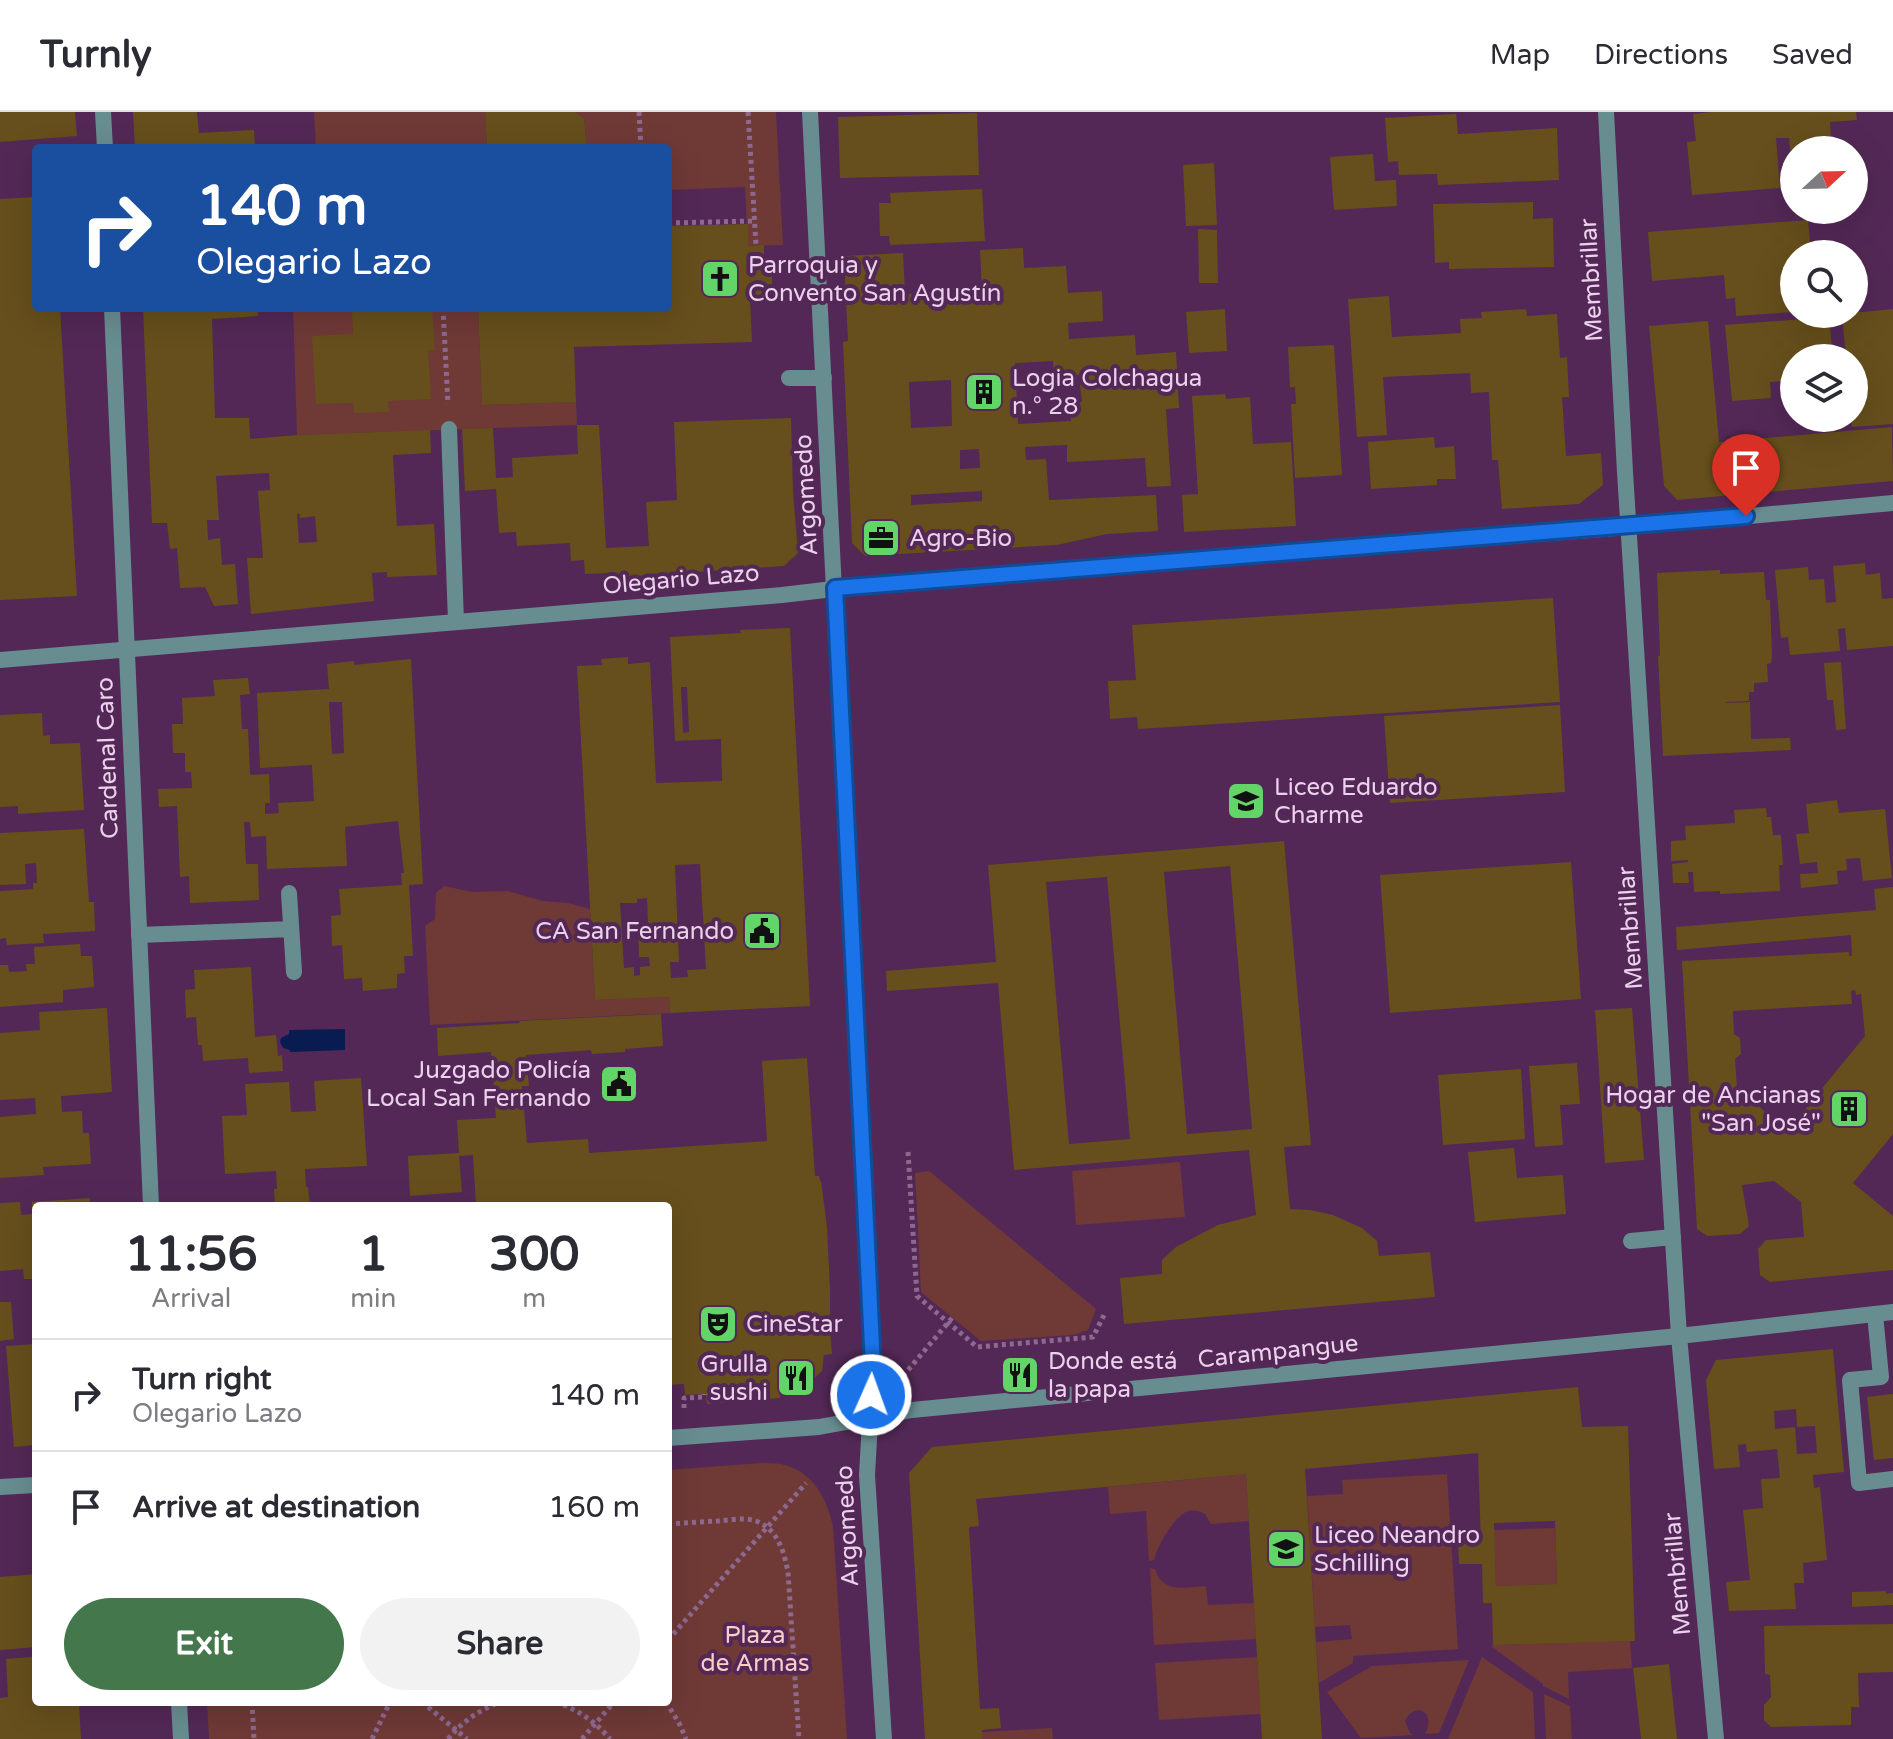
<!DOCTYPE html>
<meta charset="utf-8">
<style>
:root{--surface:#fff;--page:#f2f2f3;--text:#2b2b33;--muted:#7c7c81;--line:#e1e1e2;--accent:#44774b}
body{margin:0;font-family:"Varela Round",sans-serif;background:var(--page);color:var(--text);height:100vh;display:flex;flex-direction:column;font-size:30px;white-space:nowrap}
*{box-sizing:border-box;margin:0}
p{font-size:26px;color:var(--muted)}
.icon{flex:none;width:44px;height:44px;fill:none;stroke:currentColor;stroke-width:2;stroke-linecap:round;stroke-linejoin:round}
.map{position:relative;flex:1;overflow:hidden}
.details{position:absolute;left:32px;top:1090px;width:640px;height:504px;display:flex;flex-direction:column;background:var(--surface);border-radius:8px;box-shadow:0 8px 32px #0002}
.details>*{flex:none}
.guide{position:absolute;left:32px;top:32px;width:640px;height:168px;border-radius:8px;box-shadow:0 8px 32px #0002;background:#1a4fa0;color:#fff;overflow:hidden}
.needle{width:52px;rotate:68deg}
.buttons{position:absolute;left:1780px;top:24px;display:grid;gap:16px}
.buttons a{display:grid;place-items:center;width:88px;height:88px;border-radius:50%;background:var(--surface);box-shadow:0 8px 32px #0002;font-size:40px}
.pin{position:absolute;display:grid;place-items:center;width:68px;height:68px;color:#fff;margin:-82px -34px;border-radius:50% 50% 50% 0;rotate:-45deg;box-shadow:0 0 8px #0007}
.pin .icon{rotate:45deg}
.me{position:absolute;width:88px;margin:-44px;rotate:2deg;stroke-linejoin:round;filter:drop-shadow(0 0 6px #0008)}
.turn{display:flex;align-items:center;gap:28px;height:168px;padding:0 32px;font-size:36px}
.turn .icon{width:104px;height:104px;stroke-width:2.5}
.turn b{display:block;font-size:56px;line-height:68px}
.eta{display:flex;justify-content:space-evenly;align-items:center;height:136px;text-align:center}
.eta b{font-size:48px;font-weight:800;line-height:56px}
.cta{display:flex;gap:16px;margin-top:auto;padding:16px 32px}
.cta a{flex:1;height:92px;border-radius:48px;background:var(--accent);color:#fff;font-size:32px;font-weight:800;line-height:92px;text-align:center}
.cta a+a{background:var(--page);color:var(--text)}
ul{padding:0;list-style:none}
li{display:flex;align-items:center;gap:24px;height:112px;padding:0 32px;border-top:2px solid var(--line)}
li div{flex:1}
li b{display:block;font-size:30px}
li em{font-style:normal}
header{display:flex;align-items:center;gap:48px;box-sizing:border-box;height:112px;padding:0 40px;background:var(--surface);border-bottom:2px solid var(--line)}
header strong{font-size:38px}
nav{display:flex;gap:44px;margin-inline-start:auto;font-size:28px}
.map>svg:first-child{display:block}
</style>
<header>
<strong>Turnly</strong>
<nav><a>Map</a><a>Directions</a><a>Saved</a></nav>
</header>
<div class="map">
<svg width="1893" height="1627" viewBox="0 0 1893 1627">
<rect width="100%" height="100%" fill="#532856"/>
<path fill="#6f3936" d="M314 0H485L487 36H316Z
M575 0H776L783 133 748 134 745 75 668 78V36H587L584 6Z
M293 196H478L482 293 576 290 577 313 297 323Z
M444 774 473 780 508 779 543 789 568 791 590 797 595 888 669 885 670 901 430 913 425 814 435 807 436 781Z
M1180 1050 1185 1105 1076 1113 1072 1059Z
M929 1059 1096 1197 1088 1218 1073 1223 981 1229 921 1180 915 1061Z
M761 1351C767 1351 775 1351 781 1352 813 1359 827 1386 833 1415L847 1627H209L207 1590H668V1358Z
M1246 1362 1249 1409 1211 1412 1205 1402C1199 1399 1193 1397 1186 1400 1173 1406 1157 1435 1154 1448L1149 1449 1146 1399 1110 1402 1108 1375Z
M1447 1362 1458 1537 1353 1544V1551L1319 1571 1316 1530 1352 1527 1350 1513 1315 1515 1307 1384 1343 1382 1342 1368Z
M1555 1416 1557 1472 1496 1474 1494 1418Z
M1150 1456 1155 1457C1163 1482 1185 1475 1206 1474L1208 1493 1254 1491 1256 1527 1154 1533Z
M1630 1529 1632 1556 1568 1560 1569 1587 1543 1574V1572L1492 1535 1493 1533Z
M1257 1545 1261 1602 1159 1608 1155 1551Z
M1482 1545 1533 1580 1535 1627H1448Z
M1469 1548 1439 1621 1425 1622C1437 1601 1415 1588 1405 1609L1410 1621 1413 1623 1361 1626 1327 1580 1372 1554Z
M1544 1582 1570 1594 1572 1627H1546Z
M1052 1616 1053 1627H982V1620Z"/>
<path fill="#081c52" d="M345 917V938L290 940V938L283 936 280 930 281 926 289 922V918Z"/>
<path fill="#664f1c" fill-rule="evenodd" d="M0 0H75L77 24 0 30Z
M133 0H197L199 21 254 18 255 36H135Z
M485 0H575L584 6 587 36H487Z
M1712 0H1856L1857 8 1830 10 1831 26 1812 28V37L1790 38 1789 26H1776L1780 76 1692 83 1687 30 1696 29 1693 2Z
M977 1 979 63 840 66 838 5Z
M1456 2 1458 22 1557 16 1559 68 1438 73 1437 62 1399 63 1398 49 1388 50 1385 6Z
M1373 42 1375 69 1396 68 1397 94 1334 98 1330 45Z
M1214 51 1217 113 1186 114 1183 53Z
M982 77 985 129 890 133 889 124H880L879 91H891L890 81Z
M36 85V196H60L77 484 0 488V87Z
M1533 90V107L1553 106 1554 155 1449 157V150L1435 151 1433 92Z
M1808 108 1811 142H1794V200L1736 204 1735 186 1726 187 1724 163 1652 169 1648 120Z
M748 112V134L764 133V146H771L772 160V174H765V187H750L752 230 574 235 576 290 482 293 478 196H668V114Z
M1198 117 1217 118 1218 171H1199Z
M1023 136 1024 156 1066 154 1068 181 1102 179 1103 209 1068 211 1069 227 1135 223 1136 243 1176 240 1179 296 1166 297 1171 374 1147 375 1145 346 1067 350V333L1025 335 1026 348 1046 347 1049 388 1156 383 1158 419 1107 422 1057 433 865 444 852 431 843 230 848 229 844 144 903 141 905 182 982 179 980 138ZM1053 249 1054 264 1079 263 1082 290 1069 291 1071 309 1018 312 1015 251ZM951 268 952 314 911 316 909 270ZM979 337 980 356 960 357V338ZM982 379V389L911 393V383Z
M1389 184 1392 225 1461 221 1460 207 1482 206 1481 200 1526 197 1527 204 1557 202 1560 246 1567 245 1569 285H1562L1566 344 1601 341 1603 373 1579 392 1502 397 1498 348H1492L1489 280 1471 281 1470 261 1383 265 1387 323 1357 325 1348 187Z
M143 196H257L258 204 212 207 215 306H249L250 327 297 323 430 318 431 341 393 343 397 414 434 412 437 463 387 465V460L372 461 374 489 251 502 247 446H263L258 379 270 378 269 361 216 364 219 408H207L208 428 220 426 222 453 235 452 238 492 214 494 205 475 180 476 177 436 170 437 167 411H152ZM297 402H300V406L315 404 317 430 299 431Z
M352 196H432L435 238H428L431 287 388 289 389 300 354 301 353 291 316 292 312 224 353 222Z
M1225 197 1227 239 1189 241 1186 200Z
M1893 197V312L1852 315 1851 306H1854V246H1846L1842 202Z
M1829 205 1833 246H1794V268L1770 270 1771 286 1732 289 1725 213Z
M1708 209 1719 330 1892 315 1893 369 1677 388 1664 374 1649 214Z
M1334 233 1342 363 1295 366 1291 292H1296L1295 275H1290L1288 235Z
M1225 282 1226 287 1250 285 1253 332 1291 330 1296 414 1184 420 1182 383 1198 382 1192 284Z
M791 306 793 380 798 441 784 454 609 466 608 461 585 462 584 448 571 449 570 431 517 434 516 420 499 421 496 377 465 379 462 317 493 316 496 366 513 365 512 346 578 342 577 313H599L606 436 649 434 646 390 677 388 674 310Z
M1434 325 1435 336 1454 334 1456 367H1437V373L1371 377 1368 330Z
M1865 451 1866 463 1880 461 1882 487 1893 486V534L1847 538 1845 516 1838 517 1840 539 1790 543 1788 525 1781 526 1775 458 1808 455 1809 468 1824 467 1826 491 1836 490 1833 454Z
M1720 458V462L1764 460 1766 488H1770L1772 544 1771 551 1767 552 1768 570 1754 571V580H1749V589L1726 590V591L1750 590 1751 627 1790 626 1791 638 1663 644 1658 544H1660L1657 461Z
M1553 486 1560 590 1138 617 1137 605 1110 607 1108 569 1136 568 1132 513Z
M790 516 810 894 670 901 669 885 595 888 577 554 602 553 601 547 628 545V552L650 550 656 671 722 669 721 627 675 629 670 525 741 521 740 518ZM681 575H687L689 620 683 621ZM700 752 706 857 687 858 688 865 671 866 670 850H679L675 753ZM647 786 648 811 638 812 639 845H649L650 854 640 855V863L634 864V855L624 856 620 791H637V787Z
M411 547 423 772 409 773 413 844H404L405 861 397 862V876L363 879 362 866 344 867 342 833 332 834 331 804 341 803 339 777 402 773 401 761H404L398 709 345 715 347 754 267 757 266 724 251 725 250 710H244L246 752H258L259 788 190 791 189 764 180 765 177 694 159 695 158 677 192 676 191 660H185V641H173L172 612H183L182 586 215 584 213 568 248 566 250 582 240 583 242 617H248L250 663 269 662 270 691H265V702L279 701 278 691 314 689 312 653 260 656 257 581 329 577 327 552 354 549V553ZM329 590H342L344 641 332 642Z
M1841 550 1846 617 1836 618 1833 588H1827L1824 551Z
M1560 593 1565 680 1390 691 1384 604Z
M42 601 43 624 50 623V632L80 631 84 698 18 702V694L0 695V603Z
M1837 688 1839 701 1885 697 1892 766 1863 769 1860 746 1846 747 1847 758 1837 759 1838 772 1801 776 1800 762 1818 761 1817 750 1800 752 1796 722 1809 721 1806 692Z
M1766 696 1767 705H1771L1773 723H1781L1783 753H1779L1780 779 1720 782V779L1694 780 1693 760H1688L1689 771H1673L1672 752 1688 750V748L1671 749V729L1686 728 1685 714 1735 711 1734 698Z
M84 717 89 790H94L95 819 43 822 44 831 7 833 6 826 0 827V779L33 777V771H37L36 751 25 752 26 772 0 773V721Z
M1284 729 1311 1033 1284 1035 1290 1097 1310 1098 1333 1103 1362 1116 1377 1129 1379 1144 1430 1140 1435 1185 1124 1212 1120 1166 1162 1162V1148L1176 1135 1218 1113 1256 1103 1249 1038 1014 1058 998 871 887 879 886 859 996 850 988 753ZM1230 754 1252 1017 1187 1022 1164 760ZM1107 765 1130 1027 1069 1032 1046 770Z
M1571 750 1581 887 1390 901 1380 763Z
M1893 775V1022L1853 1071 1893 1104V1158L1770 1170 1760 1163 1758 1137 1766 1128 1804 1125 1801 1090 1774 1069 1742 1073 1749 1114 1740 1122 1707 1124 1697 1117 1682 849 1849 840V844H1852L1851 823 1677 838 1676 815 1876 798 1874 777ZM1855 878 1856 883 1861 882 1865 924 1788 1018 1737 977 1735 947 1741 942 1740 926 1734 922 1733 899 1852 892 1851 879Z
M80 832 81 844H92L94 875 63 878V890L0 895V853H8L9 860 27 859 26 852H35L34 835Z
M251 855 255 925 276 923 278 944 282 943 283 959 249 961 248 946 203 949 202 933H198L196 905 186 906 185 878 195 877 194 858Z
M107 896 112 980 61 984 62 1000 82 999 83 1021H89L91 1052 43 1055 44 1063 0 1066V1005L36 1002 35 986 0 988V921L40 918 39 900Z
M1632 896 1644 1048 1605 1051 1595 898Z
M661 902 663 934 625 937V940L592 942 591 938 526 943 529 974H522L527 1031 588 1027 589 1041 767 1029 762 949 807 946 815 1064H819L820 1069H821L827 1115 830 1178V1204H829L832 1242 824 1243 822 1259 812 1268V1275L779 1277 780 1286 707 1292 706 1282 685 1283 684 1272 668 1273V1094H476L473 1043 459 1044 462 1080 410 1084 408 1044 459 1041 457 1008 496 1006 491 940 438 944 437 916 520 911 519 909Z
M1577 951 1580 992 1560 993 1563 1033 1535 1035 1529 954Z
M1521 957 1525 1027 1443 1033 1438 963Z
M361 966 367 1054 305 1057 306 1075H308L310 1094H275L274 1077H277L276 1059 225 1062 222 1004 247 1003 245 972 289 970 291 1000 316 999 314 969Z
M1514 1036 1517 1066 1563 1063 1566 1102 1475 1110 1468 1040Z
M90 1086V1094H36V1167H24L23 1157 0 1159V1091L20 1090 21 1103 32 1102V1090Z
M0 1190H11L14 1227 0 1229Z
M36 1232V1333L14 1335 6 1234Z
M1833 1237 1844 1360 1813 1363 1814 1376 1820 1375 1827 1448 1803 1451 1804 1471H1794L1796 1497 1729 1499 1726 1470 1750 1468 1743 1398 1763 1396 1761 1367 1780 1366 1777 1337 1747 1340 1746 1332 1738 1333 1740 1355 1714 1357 1706 1268 1716 1248ZM1796 1297 1797 1315 1815 1314 1817 1341 1797 1342 1795 1315 1775 1317 1774 1299Z
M1578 1275 1582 1315 1628 1314 1635 1529 1493 1533 1492 1491H1483L1482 1452H1459L1458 1432 1481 1431 1478 1341 1305 1357 1322 1627H1262L1246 1362 976 1387 979 1414 969 1415 980 1597 999 1596 1001 1616 982 1618V1627H925L909 1361 932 1335ZM1555 1409 1557 1472 1496 1474 1494 1411Z
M1893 1282V1346L1874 1348 1867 1285Z
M36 1462V1535L0 1538V1465Z
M1886 1479V1482L1893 1481V1493L1852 1495V1480Z
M1893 1512V1560L1858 1561 1859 1595H1851V1613L1771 1615 1764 1608V1593L1771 1585 1770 1563 1765 1562 1764 1514Z
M32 1545 36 1590H79L81 1627H0V1586L8 1585 6 1547Z
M1669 1552 1677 1627H1641L1633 1556Z"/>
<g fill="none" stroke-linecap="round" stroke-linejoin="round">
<path stroke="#8d688f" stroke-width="5" stroke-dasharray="4 4" stroke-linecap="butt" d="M639 0 641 36
M748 0 756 133
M668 111 755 109
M772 160 791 159
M443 196 448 292
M908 1040 917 1184 977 1235 1093 1225 1104 1203
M903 1264 952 1206
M755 1278 756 1292
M684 1296V1286L704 1285V1282
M668 1412C685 1411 702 1410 718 1409 730 1408 745 1405 756 1409 778 1417 784 1440 788 1460L799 1627
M668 1528 806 1371
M252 1590 254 1627
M422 1590 467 1627
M556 1590C578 1598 595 1609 610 1627
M666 1590 679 1611 686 1627
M372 1627 390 1590
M448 1627C463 1609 479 1598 501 1590
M582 1627 614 1590"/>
<path stroke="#688d91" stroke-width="16" d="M789 266H824
M449 317 456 509
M1631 1129 1673 1125
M1875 1202 1881 1265 1850 1268 1859 1371 1893 1367"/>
<path stroke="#688d91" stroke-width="16" d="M1606 0 1625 360 1679 1224 1716 1627
M0 548 782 483 859 474 1629 415 1893 391
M289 781 294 860
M139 823 291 817"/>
<path stroke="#688d91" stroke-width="16" d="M103 0 105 36
M810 0 873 1255 867 1363 884 1627
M112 196 151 1094
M668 1326 819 1315 912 1298 1679 1224 1893 1200
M0 1375 36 1373
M179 1590 181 1627"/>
</g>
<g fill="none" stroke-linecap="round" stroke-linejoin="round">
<g stroke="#114b97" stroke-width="20">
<path id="route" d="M871 1283 873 1255 835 476 1746 404"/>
</g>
<use href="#route" stroke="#1a73e8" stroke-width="14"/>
</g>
<defs>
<g id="church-square" transform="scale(2)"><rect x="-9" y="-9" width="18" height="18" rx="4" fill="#63d468" stroke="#532856"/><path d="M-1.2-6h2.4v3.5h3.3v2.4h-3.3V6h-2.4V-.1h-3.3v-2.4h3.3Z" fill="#111"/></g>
<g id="building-square" transform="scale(2)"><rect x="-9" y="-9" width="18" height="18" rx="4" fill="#63d468" stroke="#532856"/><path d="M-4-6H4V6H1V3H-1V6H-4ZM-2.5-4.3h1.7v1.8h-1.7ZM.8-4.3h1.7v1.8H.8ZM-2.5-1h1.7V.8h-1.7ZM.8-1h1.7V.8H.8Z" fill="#111"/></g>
<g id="office-square" transform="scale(2)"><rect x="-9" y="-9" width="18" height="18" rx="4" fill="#63d468" stroke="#532856"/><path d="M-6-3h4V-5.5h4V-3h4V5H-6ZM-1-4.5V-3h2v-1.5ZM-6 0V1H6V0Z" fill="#111"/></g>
<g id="school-square" transform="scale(2)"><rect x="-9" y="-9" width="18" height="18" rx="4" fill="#63d468" stroke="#532856"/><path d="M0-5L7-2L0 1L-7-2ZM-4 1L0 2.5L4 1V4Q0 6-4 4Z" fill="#111"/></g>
<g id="civic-square" transform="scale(2)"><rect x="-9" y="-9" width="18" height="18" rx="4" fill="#63d468" stroke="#532856"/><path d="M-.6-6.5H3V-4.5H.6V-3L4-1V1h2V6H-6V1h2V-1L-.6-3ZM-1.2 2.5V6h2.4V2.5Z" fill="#111"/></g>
<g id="theatre-square" transform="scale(2)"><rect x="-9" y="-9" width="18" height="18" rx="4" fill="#63d468" stroke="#532856"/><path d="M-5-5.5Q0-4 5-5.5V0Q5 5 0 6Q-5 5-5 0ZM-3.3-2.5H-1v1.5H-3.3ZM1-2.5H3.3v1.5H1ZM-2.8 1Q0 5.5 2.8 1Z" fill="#111"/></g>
<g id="restaurant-square" transform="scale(2)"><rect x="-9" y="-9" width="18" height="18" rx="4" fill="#63d468" stroke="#532856"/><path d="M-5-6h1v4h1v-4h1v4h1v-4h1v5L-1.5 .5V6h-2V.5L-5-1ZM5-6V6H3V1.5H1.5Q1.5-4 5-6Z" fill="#111"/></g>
</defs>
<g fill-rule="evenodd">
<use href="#church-square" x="720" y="167"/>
<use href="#building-square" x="984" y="280"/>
<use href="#office-square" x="881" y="426"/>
<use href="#school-square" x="1246" y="689"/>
<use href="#civic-square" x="762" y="819"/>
<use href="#civic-square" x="619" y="972"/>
<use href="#building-square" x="1849" y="997"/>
<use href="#theatre-square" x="718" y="1212"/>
<use href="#restaurant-square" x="1020" y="1263"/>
<use href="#restaurant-square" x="796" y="1266"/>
<use href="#school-square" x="1286" y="1437"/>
</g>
<g text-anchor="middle" stroke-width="8" stroke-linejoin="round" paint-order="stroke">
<g font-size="24" fill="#ebd1ec" stroke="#532856" text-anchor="start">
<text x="748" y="161">Parroquia y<tspan x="748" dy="28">Convento San Agustín</tspan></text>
<text x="1012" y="274">Logia Colchagua<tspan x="1012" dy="28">n.° 28</tspan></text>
<text x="909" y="434">Agro-Bio</text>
<text x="1274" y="683">Liceo Eduardo<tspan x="1274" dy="28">Charme</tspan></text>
<text x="734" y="827" text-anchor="end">CA San Fernando</text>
<text x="591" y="966" text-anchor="end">Juzgado Policía<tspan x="591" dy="28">Local San Fernando</tspan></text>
<text x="1821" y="991" text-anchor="end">Hogar de Ancianas<tspan x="1821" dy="28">"San José"</tspan></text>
<text x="746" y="1220">CineStar</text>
<text x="1048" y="1257">Donde está<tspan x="1048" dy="28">la papa</tspan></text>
<text x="768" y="1260" text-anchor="end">Grulla<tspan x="768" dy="28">sushi</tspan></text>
<text x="1314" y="1431">Liceo Neandro<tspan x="1314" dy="28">Schilling</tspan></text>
</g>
<g font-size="24" fill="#ebd1ec" stroke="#532856">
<text transform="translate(1591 168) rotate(-93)" y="8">Membrillar</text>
<text transform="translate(806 383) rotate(-93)" y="8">Argomedo</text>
<text transform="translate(681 467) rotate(-5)" y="8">Olegario Lazo</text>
<text transform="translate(107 646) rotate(-92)" y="8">Cardenal Caro</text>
<text transform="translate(1630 816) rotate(-94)" y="8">Membrillar</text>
<text transform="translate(1278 1239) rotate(-6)" y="8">Carampangue</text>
<text transform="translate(847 1414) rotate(-93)" y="8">Argomedo</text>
<text transform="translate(1677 1462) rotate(-95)" y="8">Membrillar</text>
</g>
<g font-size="24" fill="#fbcdc9" stroke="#532856">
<text x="755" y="1531">Plaza<tspan x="755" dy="28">de Armas</tspan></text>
</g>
</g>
</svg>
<div class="buttons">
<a><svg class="needle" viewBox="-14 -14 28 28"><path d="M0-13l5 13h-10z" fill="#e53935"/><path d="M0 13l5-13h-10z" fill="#7c7c81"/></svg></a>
<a><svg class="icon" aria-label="search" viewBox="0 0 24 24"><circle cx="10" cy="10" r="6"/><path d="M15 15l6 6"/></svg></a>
<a><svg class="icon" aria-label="layers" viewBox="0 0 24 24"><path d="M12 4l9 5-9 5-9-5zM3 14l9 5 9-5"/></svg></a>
</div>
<div class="pin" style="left:1746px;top:404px;background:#d93025"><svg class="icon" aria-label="arrive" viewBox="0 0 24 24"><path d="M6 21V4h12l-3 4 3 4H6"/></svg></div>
<svg class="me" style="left:871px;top:1283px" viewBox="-20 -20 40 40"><circle r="17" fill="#1a73e8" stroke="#fff" stroke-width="3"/><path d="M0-11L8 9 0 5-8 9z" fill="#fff"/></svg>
<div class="guide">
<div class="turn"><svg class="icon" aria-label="right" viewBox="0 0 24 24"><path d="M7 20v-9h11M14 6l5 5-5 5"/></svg><div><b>140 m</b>Olegario Lazo</div></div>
</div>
<section class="details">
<div class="eta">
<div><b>11:56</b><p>Arrival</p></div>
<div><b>1</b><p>min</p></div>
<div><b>300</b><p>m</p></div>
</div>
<ul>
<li><svg class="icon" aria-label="right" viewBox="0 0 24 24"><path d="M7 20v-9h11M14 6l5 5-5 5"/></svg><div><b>Turn right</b><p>Olegario Lazo</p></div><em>140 m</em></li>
<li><svg class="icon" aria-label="arrive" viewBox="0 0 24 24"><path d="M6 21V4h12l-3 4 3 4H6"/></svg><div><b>Arrive at destination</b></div><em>160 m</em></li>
</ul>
<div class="cta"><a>Exit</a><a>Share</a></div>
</section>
</div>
